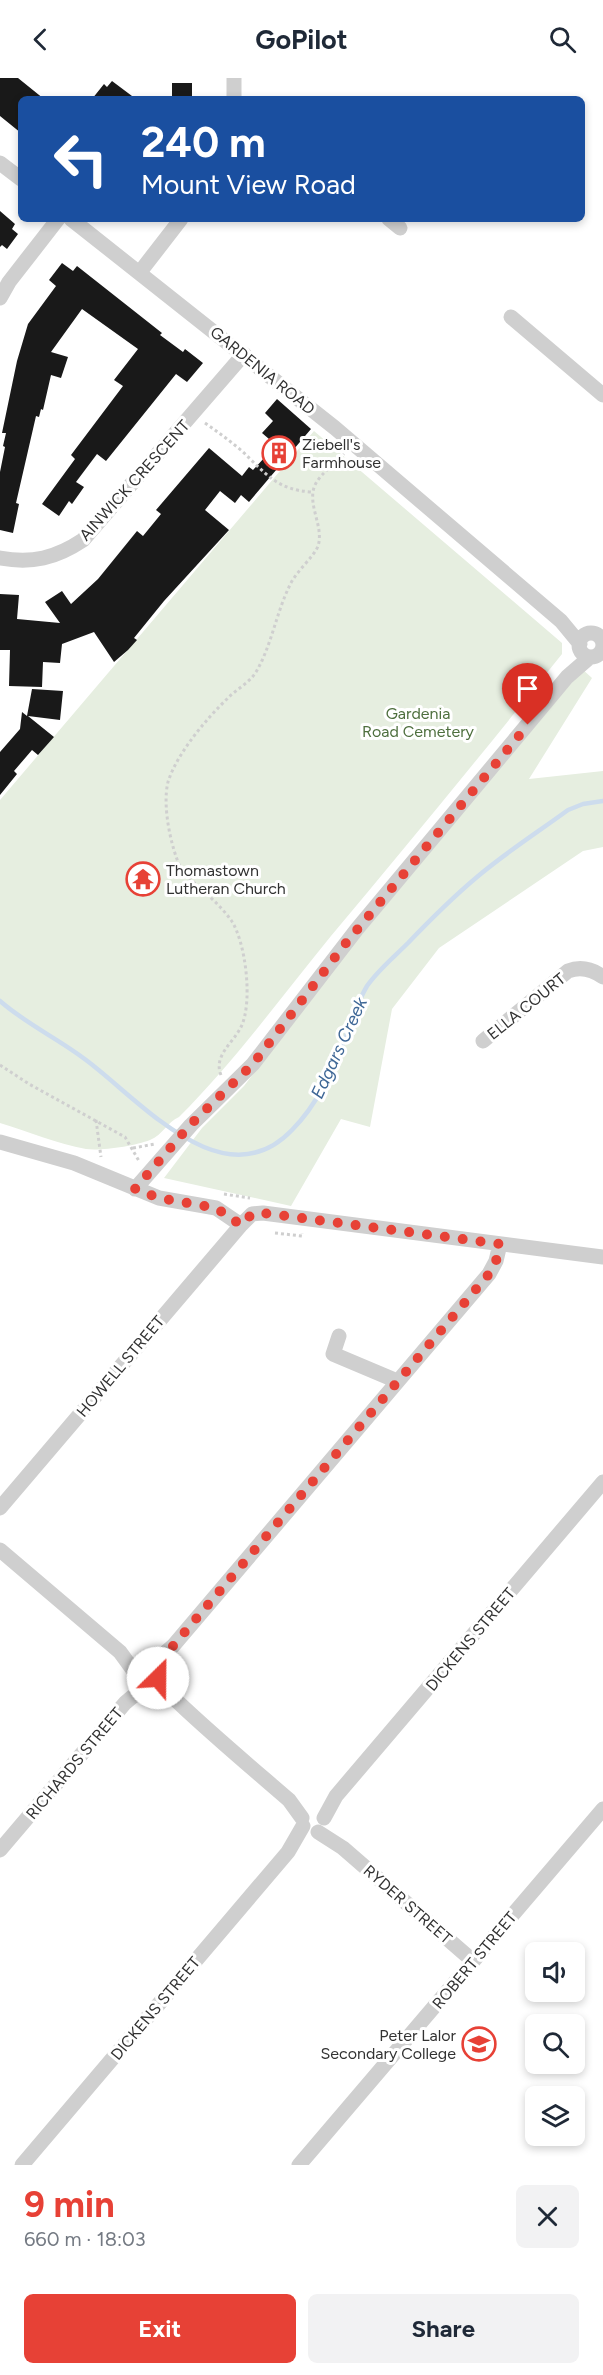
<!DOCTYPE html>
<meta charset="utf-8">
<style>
:root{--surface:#fff;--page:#f2f2f3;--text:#1f2937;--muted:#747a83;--accent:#e74136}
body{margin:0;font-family:Figtree,sans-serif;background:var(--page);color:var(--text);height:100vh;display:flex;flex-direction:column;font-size:22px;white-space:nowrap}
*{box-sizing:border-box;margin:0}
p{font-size:20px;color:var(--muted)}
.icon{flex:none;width:33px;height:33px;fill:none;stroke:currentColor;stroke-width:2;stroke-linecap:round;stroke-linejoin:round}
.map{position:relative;height:2087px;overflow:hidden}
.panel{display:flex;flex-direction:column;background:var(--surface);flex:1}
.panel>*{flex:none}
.banner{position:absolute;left:18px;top:18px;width:567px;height:126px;border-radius:9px;box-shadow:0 3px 9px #0003;background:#1a4fa0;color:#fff;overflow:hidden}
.buttons{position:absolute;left:525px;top:1864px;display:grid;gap:12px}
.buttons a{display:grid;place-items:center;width:60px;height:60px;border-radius:9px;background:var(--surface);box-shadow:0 3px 9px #0003;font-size:30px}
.pin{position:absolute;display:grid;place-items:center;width:51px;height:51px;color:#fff;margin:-62px -26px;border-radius:50% 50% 50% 0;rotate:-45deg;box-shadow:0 0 6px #0007}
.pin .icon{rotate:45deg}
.me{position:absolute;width:66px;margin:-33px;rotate:23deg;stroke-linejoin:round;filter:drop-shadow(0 0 4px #0008)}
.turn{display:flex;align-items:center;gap:21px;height:126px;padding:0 24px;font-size:27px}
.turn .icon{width:78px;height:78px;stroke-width:2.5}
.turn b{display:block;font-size:42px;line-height:51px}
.round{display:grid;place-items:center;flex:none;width:63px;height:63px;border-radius:9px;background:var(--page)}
.overview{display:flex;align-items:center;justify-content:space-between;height:102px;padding:0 24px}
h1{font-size:36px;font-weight:700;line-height:45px;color:var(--accent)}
.primary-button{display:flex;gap:12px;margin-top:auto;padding:12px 24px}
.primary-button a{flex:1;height:69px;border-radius:9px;background:var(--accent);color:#fff;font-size:24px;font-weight:700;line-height:69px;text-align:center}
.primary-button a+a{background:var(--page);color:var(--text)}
header{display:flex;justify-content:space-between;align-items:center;height:78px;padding:0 24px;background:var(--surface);font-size:27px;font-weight:700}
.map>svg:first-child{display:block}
</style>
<header><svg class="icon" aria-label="back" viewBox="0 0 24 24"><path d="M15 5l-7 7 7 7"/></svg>GoPilot<svg class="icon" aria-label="search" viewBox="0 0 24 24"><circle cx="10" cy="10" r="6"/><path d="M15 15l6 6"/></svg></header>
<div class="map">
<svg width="603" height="2087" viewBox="0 0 603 2087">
<rect width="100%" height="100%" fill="#fff"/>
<path fill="#e6eee0" d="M314 353 562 565V576C486 671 409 765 331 858 281 919 235 983 179 1039 167 1044 163 1057 150 1062 135 1068 101 1073 86 1071 58 1066 27 1053 0 1045V722Z
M581 590 592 600 529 701 603 693V769L583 773 439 870 392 931 370 1049 341 1041 291 1128 164 1100 202 1050 244 1008 329 896Z"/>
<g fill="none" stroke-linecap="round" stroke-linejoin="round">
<path stroke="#cddced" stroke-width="4.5" d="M0 923C26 946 59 961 86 982 141 1023 224 1123 292 1052 318 1026 333 991 346 958 352 941 358 923 367 908 378 892 394 879 408 865 430 842 452 820 477 799 505 775 538 754 568 732L583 726 603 723"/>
</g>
<path fill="#191919" d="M0 0H18L44 21H21V55L0 38Z
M112 3 136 21H92L104 6 107 9Z
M172 5H192V21H172Z
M0 133 15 146 12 151 18 156 7 171 2 167 0 169Z
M62 185 73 193 77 188 162 255 160 257 183 274 185 271 203 285 187 304 176 296 106 383 97 376 76 404 84 409 72 426 69 423 59 438 42 426 75 381 71 377 123 308 114 302 138 271 82 231 51 274 68 279 61 300 51 297 43 332 41 331 39 339 36 338 16 425 19 426 13 455 0 452V394L5 369 3 368 6 355H2L17 283 28 246 56 208 49 202Z
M277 321 311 351 249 424 241 417 235 425 220 413 205 432 229 452 164 523 134 560 137 562 128 572 114 584 94 554 62 566 60 585 43 584 42 609 9 608 10 572H0V516L19 517 17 541 60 545 45 524 62 513 71 526 98 501 137 453 143 458 161 436 156 432 209 370 242 398 249 389 253 392 276 367 262 355 273 343 265 335Z
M32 611 63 613 60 642 28 638 54 659 38 677 32 672 14 693 17 696 0 717V674L20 651 22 634 27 638Z"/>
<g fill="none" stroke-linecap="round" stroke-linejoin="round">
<path stroke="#cfcfcf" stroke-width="3" stroke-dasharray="3 3" stroke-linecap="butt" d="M205 345C218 354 230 363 242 373 266 396 277 412 312 414
M0 987 29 1006 125 1059 139 1083
M221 997C213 978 233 965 241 949 253 925 246 864 231 842 218 824 198 809 182 793 171 771 162 728 168 704 177 675 207 640 229 619 237 611 249 605 256 594 271 569 276 536 289 509 295 494 314 479 318 468 325 447 303 422 318 402 325 392 336 385 344 376
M96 1042 101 1079
M133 1070 155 1066
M224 1116 250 1120
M275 1155 302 1158V1155"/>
<path stroke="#cfcfcf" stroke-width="15" d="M234 0V21
M0 85 21 101
M71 141 335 350 561 543 580 566
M389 141 400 150
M140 194 181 141
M0 220 9 204 58 141
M511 239 603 317
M0 480C32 486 56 480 83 462L244 276
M579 567a12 12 0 1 1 24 0a12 12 0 1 1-24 0Z
M483 963 568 893C581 888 592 891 603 899
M0 1064 74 1085 159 1120 216 1130 241 1147 252 1136 263 1135 603 1179
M135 1111 191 1047 253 986 357 851 567 599 590 579
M339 1258 333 1276 397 1303
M0 1430 241 1147
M0 1472 120 1574 136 1596
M151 1587 173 1568 489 1196 496 1183 500 1166
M158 1600 153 1607 144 1609 138 1605 136 1596 141 1587C155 1583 155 1592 159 1601 163 1609 173 1620 180 1626 215 1659 252 1690 289 1722L302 1740
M324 1740 336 1718 603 1404
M318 1754 343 1770 473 1883
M0 1772 125 1625 144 1609
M22 2087 288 1774 303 1748
M299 2087 603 1731"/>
</g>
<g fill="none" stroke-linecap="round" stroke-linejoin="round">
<path stroke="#e74136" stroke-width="10" stroke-dasharray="0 18" d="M158 1600V1594L173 1568 489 1196 496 1183 500 1166 263 1135 252 1136 241 1147 216 1130 159 1120 135 1111 190 1047 253 986 346 865 528 647"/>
</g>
<defs>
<g id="building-ring" transform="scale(1.725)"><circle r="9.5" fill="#fff" stroke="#e74136" stroke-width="1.5"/><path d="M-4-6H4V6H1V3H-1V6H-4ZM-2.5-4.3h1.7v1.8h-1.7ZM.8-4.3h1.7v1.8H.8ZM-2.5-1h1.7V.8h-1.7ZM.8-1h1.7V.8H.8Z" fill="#e74136"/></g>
<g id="temple-ring" transform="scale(1.725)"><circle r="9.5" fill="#fff" stroke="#e74136" stroke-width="1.5"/><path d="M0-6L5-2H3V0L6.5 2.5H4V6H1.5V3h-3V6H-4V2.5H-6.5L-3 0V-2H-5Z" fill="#e74136"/></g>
<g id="school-ring" transform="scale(1.725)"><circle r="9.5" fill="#fff" stroke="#e74136" stroke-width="1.5"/><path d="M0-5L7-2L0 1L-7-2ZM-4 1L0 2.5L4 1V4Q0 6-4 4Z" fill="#e74136"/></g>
</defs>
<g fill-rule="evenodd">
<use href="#building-ring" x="279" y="375"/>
<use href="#temple-ring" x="143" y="801"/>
<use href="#school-ring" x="479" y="1966"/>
</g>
<g text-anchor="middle" stroke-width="6" stroke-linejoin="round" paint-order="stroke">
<g font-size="16" fill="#323232" stroke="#fff">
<text transform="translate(263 292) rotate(39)" y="6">GARDENIA ROAD</text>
<text transform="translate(134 402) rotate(-48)" y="6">AINWICK CRESCENT</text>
<text transform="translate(526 928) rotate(-39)" y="6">ELLA COURT</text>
<text transform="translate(120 1288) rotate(-50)" y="6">HOWELL STREET</text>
<text transform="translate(470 1561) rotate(-50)" y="6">DICKENS STREET</text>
<text transform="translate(74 1685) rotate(-50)" y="6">RICHARDS STREET</text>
<text transform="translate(408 1826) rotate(41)" y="6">RYDER STREET</text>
<text transform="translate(474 1882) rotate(-50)" y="6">ROBERT STREET</text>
<text transform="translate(155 1930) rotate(-50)" y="6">DICKENS STREET</text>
</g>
<g font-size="16" fill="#323232" stroke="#fff" text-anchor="start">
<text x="302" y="372">Ziebell's<tspan x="302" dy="18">Farmhouse</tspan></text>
<text x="166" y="798">Thomastown<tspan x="166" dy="18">Lutheran Church</tspan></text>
<text x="456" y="1963" text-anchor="end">Peter Lalor<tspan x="456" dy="18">Secondary College</tspan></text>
</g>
<g font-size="16" fill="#4e6f3e" stroke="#fff">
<text x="418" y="641">Gardenia<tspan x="418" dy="18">Road Cemetery</tspan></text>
</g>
<g font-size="18" font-style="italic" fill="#3e6796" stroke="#fff">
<text transform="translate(339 970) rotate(-65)" y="6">Edgars Creek</text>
</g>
</g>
</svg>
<div class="buttons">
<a><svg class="icon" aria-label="sound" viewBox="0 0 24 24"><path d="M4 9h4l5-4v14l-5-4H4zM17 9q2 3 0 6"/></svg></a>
<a><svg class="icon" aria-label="search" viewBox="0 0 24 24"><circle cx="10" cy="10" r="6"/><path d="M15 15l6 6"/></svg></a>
<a><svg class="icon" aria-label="layers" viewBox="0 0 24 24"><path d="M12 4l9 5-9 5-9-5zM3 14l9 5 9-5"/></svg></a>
</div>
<div class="pin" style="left:528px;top:647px;background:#d93025"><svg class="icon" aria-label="arrive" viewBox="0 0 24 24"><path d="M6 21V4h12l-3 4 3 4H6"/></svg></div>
<svg class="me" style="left:158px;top:1600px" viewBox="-20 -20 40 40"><circle r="19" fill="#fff"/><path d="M0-13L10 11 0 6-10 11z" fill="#e74136"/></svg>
<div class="banner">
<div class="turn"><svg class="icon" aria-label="left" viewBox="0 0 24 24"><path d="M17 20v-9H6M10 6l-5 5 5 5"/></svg><div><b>240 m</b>Mount View Road</div></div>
</div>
</div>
<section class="panel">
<div class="overview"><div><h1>9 min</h1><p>660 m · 18:03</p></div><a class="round"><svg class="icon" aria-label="close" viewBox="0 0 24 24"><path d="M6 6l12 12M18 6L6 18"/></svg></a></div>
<div class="primary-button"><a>Exit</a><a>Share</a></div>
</section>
